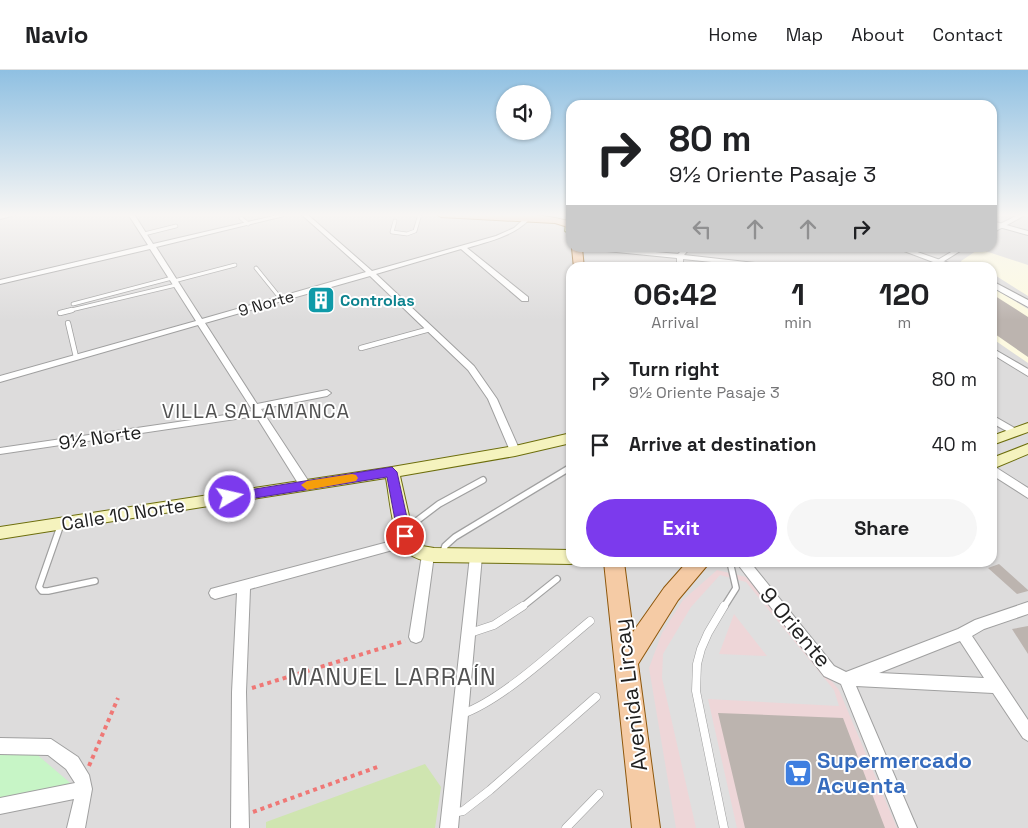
<!DOCTYPE html>
<meta charset="utf-8">
<style>
:root{--surface:#fff;--page:#f6f6f6;--text:#202124;--muted:#757577;--line:#e0e0e0;--accent:#7c3aed}
body{margin:0;font-family:"Space Grotesk",sans-serif;background:var(--page);color:var(--text);height:100vh;display:flex;flex-direction:column;font-size:19px;white-space:nowrap}
*{box-sizing:border-box;margin:0}
p{font-size:16px;color:var(--muted)}
.icon{flex:none;width:28px;height:28px;fill:none;stroke:currentColor;stroke-width:2;stroke-linecap:round;stroke-linejoin:round}
.map{position:relative;flex:1;overflow:hidden}
.sheet{position:absolute;left:566px;top:192px;width:431px;height:305px;display:flex;flex-direction:column;background:var(--surface);border-radius:15px;box-shadow:0 1px 4px #0004}
.sheet>*{flex:none}
.banner{position:absolute;left:566px;top:30px;width:431px;height:152px;border-radius:15px;box-shadow:0 1px 4px #0004;background:#fff;color:var(--text);overflow:hidden}
.buttons{position:absolute;left:496px;top:15px;display:grid;gap:10px}
.buttons a{display:grid;place-items:center;width:55px;height:55px;border-radius:50%;background:var(--surface);box-shadow:0 1px 4px #0004;font-size:25px}
.pin{position:absolute;display:grid;place-items:center;width:42px;height:42px;color:#fff;margin:-21px;border:2px solid #fff;border-radius:50%;box-shadow:0 1px 5px #0007}
.me{position:absolute;width:55px;margin:-28px;rotate:81deg;stroke-linejoin:round;filter:drop-shadow(0 0 4px #0008)}
.turn{display:flex;align-items:center;gap:18px;height:105px;padding:0 20px;font-size:22px}
.turn .icon{width:65px;height:65px;stroke-width:2.5}
.turn b{display:block;font-size:35px;line-height:42px}
.lanes{display:flex;align-items:center;height:48px;padding:0 20px;background:#0003;justify-content:center;gap:25px;direction:ltr}
.lanes .off{opacity:.35}
.eta{display:flex;justify-content:space-evenly;align-items:center;height:85px;text-align:center}
.eta b{font-size:30px;font-weight:700;line-height:35px}
.primary-button{display:flex;gap:10px;margin-top:auto;padding:10px 20px}
.primary-button a{flex:1;height:58px;border-radius:30px;background:var(--accent);color:#fff;font-size:20px;font-weight:700;line-height:58px;text-align:center}
.primary-button a+a{background:var(--page);color:var(--text)}
ul{padding:0;list-style:none}
li{display:flex;align-items:center;gap:15px;height:65px;padding:0 20px}
li div{flex:1}
li b{display:block;font-size:19px}
li em{font-style:normal}
header{display:flex;align-items:center;gap:30px;box-sizing:border-box;height:70px;padding:0 25px;background:var(--surface);border-bottom:1px solid var(--line)}
header strong{font-size:24px}
nav{display:flex;gap:28px;margin-inline-start:auto;font-size:18px}
.map>svg:first-child{display:block}
</style>
<header>
<strong>Navio</strong>
<nav><a>Home</a><a>Map</a><a>About</a><a>Contact</a></nav>
</header>
<div class="map">
<svg width="1028" height="758" viewBox="0 0 1028 758">
<rect width="100%" height="100%" fill="#efebe6"/>
<path fill="#dddcdc" fill-rule="evenodd" d="M0 144H571V178H992L993 144H1028V758H0ZM571 198H992V492H571Z"/>
<path fill="#eed6d8" d="M717 500 746 507 839 620 897 758H676L649 598 662 563 683 530Z"/>
<path fill="#fdfae1" d="M979 179 1028 195V226L993 204 992 198 975 197 962 193 961 191Z
M993 218 1028 239V293L993 269Z"/>
<path fill="#cfe5b0" d="M425 694 441 717 435 758H266V752Z"/>
<path fill="#c7f5c6" d="M0 682H34L75 717 0 734Z"/>
<path fill="#dfdfdf" fill-rule="evenodd" d="M720 505 746 512 834 620 839 636 708 629 737 758H696L662 608 663 584 691 537ZM734 544 767 586H766L719 584Z"/>
<path fill="#bcb4af" d="M992 224 1028 247V287L992 262Z
M999 494 1028 520V521L1017 524 988 498Z
M1028 556V584L1012 559Z
M718 643 843 648 885 758H745Z"/>
<g fill="none" stroke-linecap="round" stroke-linejoin="round">
<g stroke="#a0a0a0" stroke-width="4.5">
<path id="service-far3" d="M241 148 248 154
M395 151 392 162 407 164 415 161 420 144
M144 164 176 156
M256 198 281 229
M174 211 235 195
M73 234 172 208
M67 241 176 215"/>
</g>
<g stroke="#a0a0a0" stroke-width="6">
<path id="service-far2" d="M60 243 72 240
M68 253 76 287
M361 278 430 259"/>
</g>
<g stroke="#a0a0a0" stroke-width="8">
<path id="service-far1" d="M61 454 39 517 42 521H48L95 511
M406 459 439 434 483 410
M442 485 445 476 455 467 571 397
M522 537 557 509
M724 537 736 518 730 492"/>
</g>
<g stroke="#a0a0a0" stroke-width="9">
<path id="service" d="M470 563 494 555 523 536
M462 644C502 630 556 579 590 551
M453 743 463 741 490 720 596 627
M566 758 599 724
M724 758 696 621 697 594 701 579 708 563 724 536"/>
</g>
<g stroke="#a0a0a0" stroke-width="2">
<path id="minor" d="M6 144H18L0 149V145Z
M128 144H134L153 174 282 144H292L156 177 202 249 366 202 301 144H307L372 201 496 166 514 158 525 148H529V150C511 167 490 171 467 178L528 227V231H522L461 179 376 204 474 296 497 329 520 381 519 383H511L488 329 468 300 370 206 205 253 257 334 327 320 331 323 327 326 261 339 309 412 310 415 309 418H301L256 346 0 384V378L253 341 198 255 0 312V306L196 251 150 179 0 214V210L148 175Z
M1020 144H1027L992 163V158Z
M593 178H610L678 184 684 178H690L684 185 798 198H770L683 189V198H677V188L596 180Z
M958 178H965L933 198H924Z
M992 278 1028 299V306L992 284Z
M992 345 1018 360 1020 362 1018 364H1012L992 353Z
M992 395 1028 418V428L992 405Z
M407 467 411 469 413 472 411 475 250 519 246 622 249 758H231L232 622 237 523 215 529 211 527 209 523 211 519Z
M428 480 432 481 434 485 423 567 421 571 416 573 411 571 409 567 422 485 424 481Z
M476 481 480 482 482 486 458 758H440L470 486 472 482Z
M736 492H750L834 596 846 602 958 559 975 550 1028 532V544L984 559 972 566 1028 650V671L1023 668 993 623 856 616 917 758H899L841 614 824 606ZM960 571 984 608 879 603Z
M0 668 51 669 78 687 89 705 92 719 85 758H67L74 729 0 744V728L75 713 66 699 48 685 0 684Z"/>
</g>
<g stroke="#a0a0a0" stroke-width="2">
<path id="tertiary" d="M992 151 1028 161V165L992 155Z
M896 178H906L963 198H949Z
M992 211 1028 230V237L992 217Z"/>
</g>
<g stroke="#6d6e0d" stroke-width="2">
<path id="secondary" d="M567 144H571V163H569L565 161Z
M1028 353V362L992 375V366Z
M571 363V373L515 386 400 406 414 468 422 476 434 478 571 480V492H575L571 494 434 492C425 491 415 489 408 483 392 471 390 428 386 408L0 469V457L392 397 515 376Z
M1028 374V384L992 399V388Z"/>
</g>
<g stroke="#8e570b" stroke-width="2">
<path id="primary" d="M436 144C476 144 535 140 571 152V158L555 153 441 147Z
M572 178H582L584 198H574Z
M604 492H624L633 562 664 518 687 492H710L678 530 638 594 660 758H632Z"/>
</g>
<path stroke="#ef7876" stroke-width="4" stroke-dasharray="4 4" stroke-linecap="butt" d="M252 618 405 571
M89 696 118 628
M253 742 380 696"/>
<use href="#service-far3" stroke="#fff" stroke-width="3"/>
<use href="#service-far2" stroke="#fff" stroke-width="4.5"/>
<use href="#service-far1" stroke="#fff" stroke-width="5.5"/>
<use href="#service" stroke="#fff" stroke-width="8"/>
<use href="#minor" fill="#fff" fill-rule="evenodd"/>
<use href="#tertiary" fill="#fff" fill-rule="evenodd"/>
<use href="#secondary" fill="#f5f3be" fill-rule="evenodd"/>
<use href="#primary" fill="#f5cba5" fill-rule="evenodd"/>
</g>
<linearGradient id="sky" x2="0" y2="1"><stop stop-color="#8fc0e2"/><stop offset="0.58" stop-color="#f8f6f4"/><stop offset="1" stop-color="#f8f6f4" stop-opacity="0"/></linearGradient>
<rect width="1028" height="250" fill="url(#sky)"/>
<path fill="#7c3aed" stroke="#51269a" d="M392 397 397 402 411 466 409 470 405 471 400 470 398 466 387 407 230 432 226 431 224 427 226 424 230 423Z"/>
<path fill="#f59e0b" d="M352 404 356 405 358 408 356 411 307 420 301 415 307 411Z"/>
<defs>
<g id="building-square" transform="scale(1.4375)"><rect x="-9" y="-9" width="18" height="18" rx="4" fill="#0f9aa8" stroke="#fff"/><path d="M-4-6H4V6H1V3H-1V6H-4ZM-2.5-4.3h1.7v1.8h-1.7ZM.8-4.3h1.7v1.8H.8ZM-2.5-1h1.7V.8h-1.7ZM.8-1h1.7V.8H.8Z" fill="#fff"/></g>
<g id="supermarket-square" transform="scale(1.4375)"><rect x="-9" y="-9" width="18" height="18" rx="4" fill="#3f7fe0" stroke="#fff"/><path d="M-6-5.5h2.5l.6 2H6L4.5 2H-2.5L-4.4-4H-6ZM-1.5 3.2a1.3 1.3 0 1 0 .1 0ZM3 3.2a1.3 1.3 0 1 0 .1 0Z" fill="#fff"/></g>
</defs>
<g fill-rule="evenodd">
<use href="#building-square" x="321" y="230"/>
<use href="#supermarket-square" x="798" y="703"/>
</g>
<g text-anchor="middle" stroke-width="4" stroke-linejoin="round" paint-order="stroke">
<g font-size="16" font-weight="bold" fill="#0d838f" stroke="#fff" text-anchor="start">
<text x="340" y="236">Controlas</text>
</g>
<g font-size="16" fill="#1f1f1f" stroke="#fff">
<text transform="translate(266 233) rotate(-16)" y="6">9 Norte</text>
</g>
<g font-size="19" fill="#1f1f1f" stroke="#fff">
<text transform="translate(100 367) rotate(-8)" y="7">9½ Norte</text>
<text transform="translate(123 444) rotate(-9)" y="7">Calle 10 Norte</text>
</g>
<g font-size="20" letter-spacing="1" fill="#525252" stroke="#fff">
<text x="256" y="348">VILLA SALAMANCA</text>
</g>
<g font-size="22" fill="#1f1f1f" stroke="#fff">
<text transform="translate(796 557) rotate(50)" y="8">9 Oriente</text>
<text transform="translate(630 625) rotate(-97)" y="8">Avenida Lircay</text>
</g>
<g font-size="22" font-weight="bold" fill="#366cbe" stroke="#fff" text-anchor="start">
<text x="817" y="698">Supermercado<tspan x="817" dy="25">Acuenta</tspan></text>
</g>
<g font-size="24" letter-spacing="1" fill="#525252" stroke="#fff">
<text x="392" y="615">MANUEL LARRAÍN</text>
</g>
</g>
</svg>
<div class="buttons">
<a><svg class="icon" aria-label="sound" viewBox="0 0 24 24"><path d="M4 9h4l5-4v14l-5-4H4zM17 9q2 3 0 6"/></svg></a>
</div>
<div class="pin" style="left:405px;top:466px;background:#d93025"><svg class="icon" aria-label="arrive" viewBox="0 0 24 24"><path d="M6 21V4h12l-3 4 3 4H6"/></svg></div>
<svg class="me" style="left:230px;top:427px" viewBox="-20 -20 40 40"><circle r="17" fill="#7c3aed" stroke="#fff" stroke-width="3"/><path d="M0-11L8 9 0 5-8 9z" fill="#fff"/></svg>
<div class="banner">
<div class="turn"><svg class="icon" aria-label="right" viewBox="0 0 24 24"><path d="M7 20v-9h11M14 6l5 5-5 5"/></svg><div><b>80 m</b>9½ Oriente Pasaje 3</div></div>
<div class="lanes"><svg class="icon off" aria-label="left" viewBox="0 0 24 24"><path d="M17 20v-9H6M10 6l-5 5 5 5"/></svg><svg class="icon off" aria-label="ahead" viewBox="0 0 24 24"><path d="M12 20V5M6 11l6-6 6 6"/></svg><svg class="icon off" aria-label="ahead" viewBox="0 0 24 24"><path d="M12 20V5M6 11l6-6 6 6"/></svg><svg class="icon" aria-label="right" viewBox="0 0 24 24"><path d="M7 20v-9h11M14 6l5 5-5 5"/></svg></div>
</div>
<section class="sheet">
<div class="eta">
<div><b>06:42</b><p>Arrival</p></div>
<div><b>1</b><p>min</p></div>
<div><b>120</b><p>m</p></div>
</div>
<ul>
<li><svg class="icon" aria-label="right" viewBox="0 0 24 24"><path d="M7 20v-9h11M14 6l5 5-5 5"/></svg><div><b>Turn right</b><p>9½ Oriente Pasaje 3</p></div><em>80 m</em></li>
<li><svg class="icon" aria-label="arrive" viewBox="0 0 24 24"><path d="M6 21V4h12l-3 4 3 4H6"/></svg><div><b>Arrive at destination</b></div><em>40 m</em></li>
</ul>
<div class="primary-button"><a>Exit</a><a>Share</a></div>
</section>
</div>
